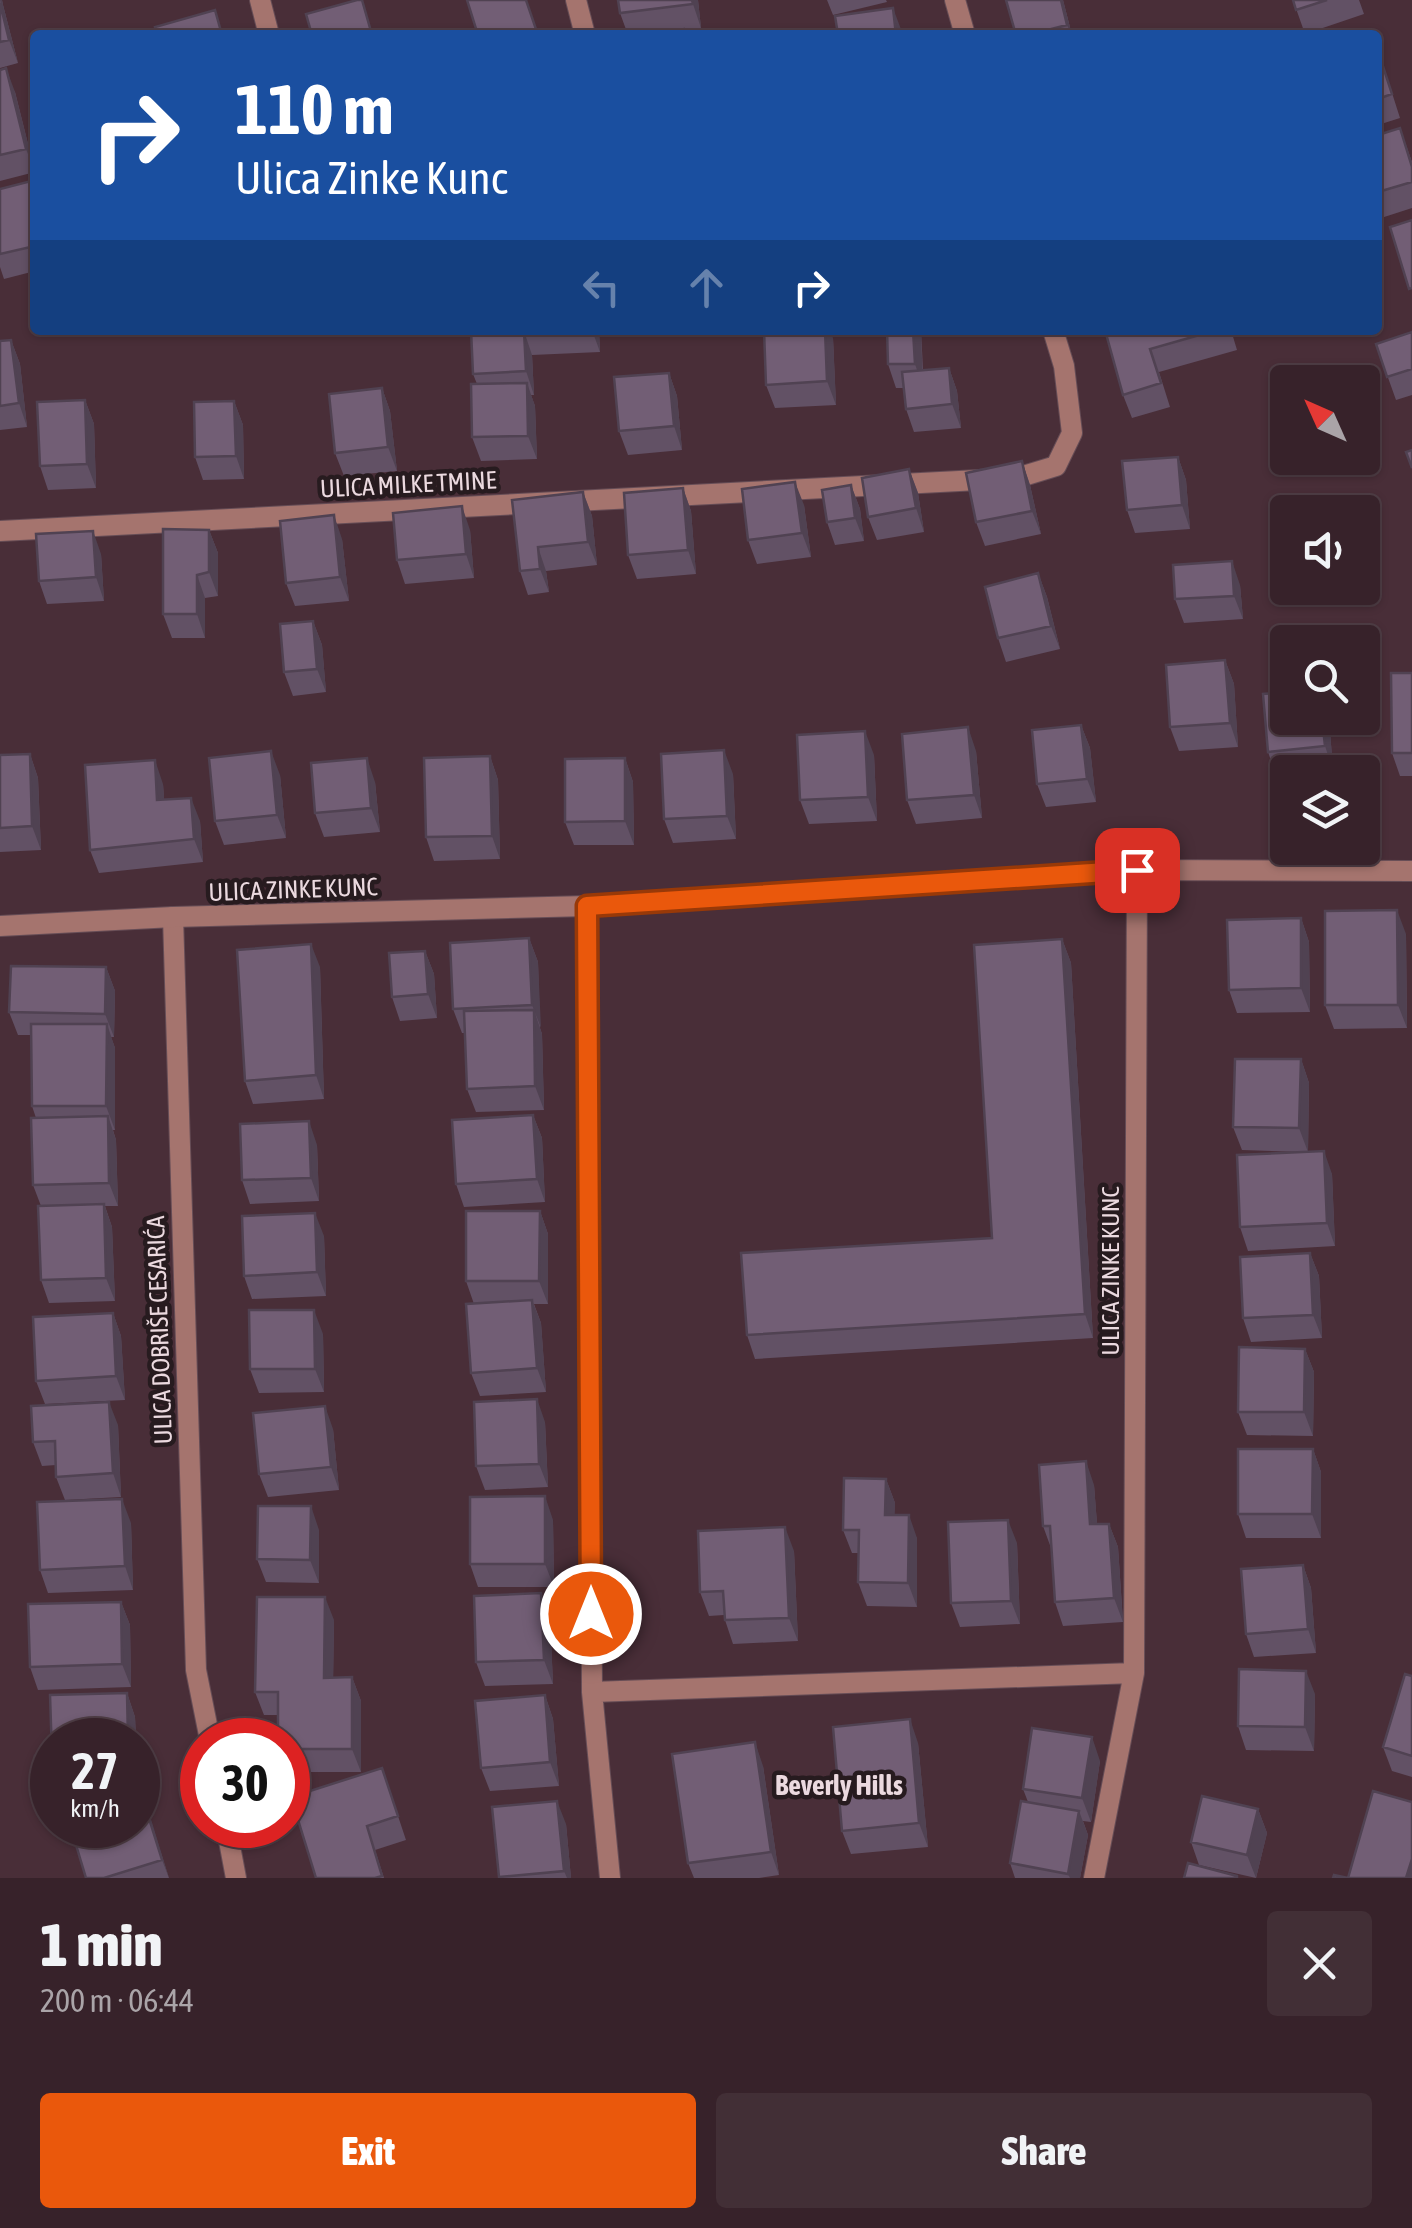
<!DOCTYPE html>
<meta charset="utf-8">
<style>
:root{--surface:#37222a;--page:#422f36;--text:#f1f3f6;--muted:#aaa4a8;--line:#513f47;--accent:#ea580c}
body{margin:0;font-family:"Asap Condensed",sans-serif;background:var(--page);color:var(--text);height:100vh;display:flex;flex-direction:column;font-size:38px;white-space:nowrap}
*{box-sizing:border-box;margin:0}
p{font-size:32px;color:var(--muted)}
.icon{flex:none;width:55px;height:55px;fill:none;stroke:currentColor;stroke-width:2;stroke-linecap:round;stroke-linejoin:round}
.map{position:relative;height:1878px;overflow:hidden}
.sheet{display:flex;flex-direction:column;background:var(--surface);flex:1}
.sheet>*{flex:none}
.banner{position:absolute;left:30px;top:30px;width:1352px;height:305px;border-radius:10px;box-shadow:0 2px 8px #0004,0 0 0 2px var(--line);background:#1a4fa0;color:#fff;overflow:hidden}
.needle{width:65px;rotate:315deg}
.fabs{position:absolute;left:1270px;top:365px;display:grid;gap:20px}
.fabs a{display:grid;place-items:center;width:110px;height:110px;border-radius:10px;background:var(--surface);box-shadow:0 2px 8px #0004,0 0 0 2px var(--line);font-size:50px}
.speed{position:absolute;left:30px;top:1718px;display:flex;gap:20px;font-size:50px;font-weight:700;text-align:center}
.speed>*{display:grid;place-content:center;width:130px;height:130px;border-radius:50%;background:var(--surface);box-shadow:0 2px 8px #0004,0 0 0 2px var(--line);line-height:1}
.speed small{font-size:25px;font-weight:400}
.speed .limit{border:15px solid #d22;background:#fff;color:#111}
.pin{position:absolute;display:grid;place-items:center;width:85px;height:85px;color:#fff;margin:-42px;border-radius:20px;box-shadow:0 5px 15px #0006}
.me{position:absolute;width:110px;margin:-55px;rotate:0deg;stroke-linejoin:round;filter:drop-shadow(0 0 8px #0008)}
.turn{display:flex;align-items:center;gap:35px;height:210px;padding:0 40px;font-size:45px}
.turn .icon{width:130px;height:130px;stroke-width:2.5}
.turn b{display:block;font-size:70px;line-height:85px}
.lanes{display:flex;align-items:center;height:95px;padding:0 40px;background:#0003;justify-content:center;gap:50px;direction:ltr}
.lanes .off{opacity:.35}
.round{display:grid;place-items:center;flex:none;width:105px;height:105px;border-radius:10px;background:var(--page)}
.headline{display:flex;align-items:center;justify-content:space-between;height:170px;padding:0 40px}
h1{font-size:60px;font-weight:800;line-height:75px}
.button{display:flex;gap:20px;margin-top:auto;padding:20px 40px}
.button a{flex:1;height:115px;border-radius:10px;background:var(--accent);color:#fff;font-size:40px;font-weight:800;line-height:115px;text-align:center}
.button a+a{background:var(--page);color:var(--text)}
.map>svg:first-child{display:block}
</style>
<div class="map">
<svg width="1412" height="1878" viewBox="0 0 1412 1878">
<rect width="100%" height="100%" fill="#492e38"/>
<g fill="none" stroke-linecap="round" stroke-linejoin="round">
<g stroke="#664d56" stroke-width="22">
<path id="minor" d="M260 0 269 35
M576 0 585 35
M955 0 965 35
M0 531 1017 478 1056 466 1072 433 1064 366 1053 330
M587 906 592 1692 610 1878
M173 917 196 1670 210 1740
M592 1692 1134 1673
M226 1825 236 1878
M1094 1878 1134 1673 1137 870"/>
</g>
<g stroke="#664d56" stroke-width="22">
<path id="tertiary" d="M0 926 173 917 587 906 1137 870 1412 871"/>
</g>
<use href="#minor" stroke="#a5746e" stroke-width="20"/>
<use href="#tertiary" stroke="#a5746e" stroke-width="20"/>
</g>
<path fill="#625165" d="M0 0H2L3 5 18 63 0 68Z
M618 0H698L701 28 641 35H628L620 13Z
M827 0H886L887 2 833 15Z
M1063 0 1072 35H1016Z
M1293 0H1359L1364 14 1305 34Z
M1378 49 1400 118 1378 125Z
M0 70 15 92 35 172 0 181Z
M1400 128 1412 162V208L1378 219V135Z
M35 180V271L4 279 0 267V189Z
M471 330H599L600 352 532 355 534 395H531L535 406 537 459 481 461 472 437 477 384 473 374Z
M887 330H921L923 370 949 368 957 391 961 428 914 432 906 409 904 388H896L888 364Z
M1105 330H1231L1237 350 1159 372 1170 407 1132 418 1123 395Z
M1412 332V395L1396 400 1376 344Z
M833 338 836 405 775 408 766 385Z
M11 340 20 364 27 427 0 430V341Z
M669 373 677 396 682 450 628 455 619 431Z
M382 388 390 411 397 471 344 476 335 453Z
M85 400 94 424 96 488 48 490 40 466Z
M234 401 243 425 244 479 203 480 195 457Z
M1178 457 1186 480 1190 529 1135 533 1127 510Z
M1022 461 1030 485 1041 534 985 546 976 522Z
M909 469 918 493 924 532 877 540 868 517Z
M851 485 860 509 864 541 835 545 827 522Z
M683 488 691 511 696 574 637 579 628 555Z
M583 492 592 516 597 565 546 571 549 592 528 595 520 571Z
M804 505 811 557 757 564 748 540Z
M209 530 218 553V596L205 598V638H172L163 614Z
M470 530 474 578 405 584 397 560Z
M342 539 349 601 295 606 286 583Z
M101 554 104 601 47 604 39 581Z
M1038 573 1047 597 1060 649 1006 662 998 638Z
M1240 585 1243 619 1184 623 1175 599Z
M313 621 322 645 326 692 293 696 284 672Z
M1225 660 1234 684 1238 747 1179 751 1170 727Z
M1412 673V776H1400L1392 753Z
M1288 718H1329L1333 770 1288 772V774L1276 775 1268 752Z
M1081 725 1090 748 1096 802 1046 807 1037 784Z
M976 751 982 818 916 824 907 800Z
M30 754 38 778 41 850 0 852V755Z
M874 755 877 821 809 824 800 800Z
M490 756 498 780 500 859 434 861 426 837Z
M625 758 633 782 634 845H574L565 822Z
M733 774 736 839 673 843 664 819Z
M280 775 286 838 224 845 215 821Z
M375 782 380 832 324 837 315 813Z
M163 784 164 799 200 821 203 862 99 873 90 850Z
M1301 918 1309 942 1310 1012 1237 1013 1229 990Z
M1406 934 1407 1028 1334 1029 1325 1005Z
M529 938 538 962 540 1028 542 1034 544 1110 476 1112 467 1089 465 1033H462L453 1009Z
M1062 939 1071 963 1093 1338 755 1359 747 1335 992 1238Z
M425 951 434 974 437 1018 400 1021 392 997Z
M106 967 115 991 114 1037H111L115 1048V1130H113L116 1140 118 1206H105L112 1227 115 1301 49 1303 41 1280V1206L33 1185 36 1118 32 1106 31 1035H18L9 1012Z
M320 967 324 1099 253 1104 245 1081Z
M1301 1059 1309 1083 1308 1151 1332 1174 1335 1246 1248 1251 1240 1227 1302 1152 1242 1150 1233 1127Z
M533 1115 542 1138 545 1202 464 1207 456 1184Z
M317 1145 319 1201 250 1204 242 1180Z
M540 1211 548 1234V1304H534L541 1323 546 1392 480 1396 471 1373 474 1304 466 1281Z
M324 1236 326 1296 252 1299 244 1276Z
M1310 1253 1319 1276 1322 1338 1251 1342 1243 1318Z
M113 1313 121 1336 125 1400 45 1404 36 1381Z
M323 1334 324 1392 259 1393 250 1369Z
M1305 1349 1314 1372 1313 1436 1247 1435 1238 1412Z
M545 1422 548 1487 485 1490 476 1466Z
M118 1425 121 1497 65 1500 56 1477V1465L42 1466 33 1442Z
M333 1429 339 1490 268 1497 259 1474Z
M1313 1449 1321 1472V1538H1246L1238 1514Z
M886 1479 895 1503 894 1515 917 1538V1607L867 1606 858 1582 859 1553H852L843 1530Z
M1094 1485 1097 1524H1109L1118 1547 1123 1622 1063 1626 1055 1602 1051 1548 1043 1526Z
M553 1520 554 1587H478L470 1564Z
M131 1523 133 1590 48 1593 40 1570Z
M319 1530V1583L266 1582 257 1559Z
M1017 1543 1020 1624 960 1627 951 1603Z
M794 1551 798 1641 733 1644 725 1620 724 1615 709 1616 700 1592Z
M1303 1565 1311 1588 1316 1653 1254 1657 1246 1634Z
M121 1602 130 1625 131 1687 38 1690 30 1667Z
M550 1617 553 1684 485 1686 476 1662Z
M334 1620 333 1677H352L361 1701V1772H288V1740L278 1715H264L255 1692Z
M1412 1676V1777L1392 1771 1383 1747Z
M127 1693 135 1717 136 1740H52V1815H45L36 1792 35 1756 52 1755 50 1695Z
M1315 1694 1314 1751 1246 1750 1238 1726Z
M545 1695 553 1719 559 1786 490 1791 481 1768Z
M918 1743 928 1847 851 1854 842 1831Z
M1100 1761 1091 1822 1083 1821 1088 1835 1080 1878H1015L1010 1863 1028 1802 1023 1789Z
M763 1766 779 1875 759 1878H694L688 1863Z
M382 1768 406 1840 375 1850 384 1878H316Z
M141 1793 169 1878H86Z
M492 1807 566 1824 571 1878H499Z
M1258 1809 1267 1833 1256 1878 1199 1865 1191 1842Z"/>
<path fill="#504252" d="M0 0H2L3 5 18 63 9 40Z
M692 0H698L701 28 693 4Z
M1061 0H1063L1072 35 1067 25Z
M893 8 902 32V35H896Z
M6 68 15 92 35 172 26 149Z
M592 330H599L600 352Z
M825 330H830L833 338 836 405 827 381Z
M913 330H921L923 388 915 364Z
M524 331 532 355 534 395 526 371Z
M11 340 20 364 27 427 19 403Z
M949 368 957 391 961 428 952 404Z
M669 373 677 396 682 450 674 426Z
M527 383 535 406 537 459 528 436Z
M382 388 390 411 397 471 388 447Z
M85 400 94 424 96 488 87 464Z
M234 401 243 425 244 479 236 456Z
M1178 457 1186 480 1190 529 1182 505Z
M1022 461 1030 485 1041 534 1032 511Z
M909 469 918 493 924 532 916 508Z
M795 482 804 505 811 557 802 533Z
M851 485 860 509 864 541 855 518Z
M683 488 691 511 696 574 688 550Z
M583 492 592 516 597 565 588 542Z
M462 506 470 530 474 578 466 554Z
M334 515 342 539 349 601 340 577Z
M209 530 218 553V596L209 572Z
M93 531 101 554 104 601 96 577Z
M538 547 546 571 549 592 540 569Z
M1232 561 1240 585 1243 619 1234 596Z
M1038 573 1047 597 1060 649 1051 626Z
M197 575 205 598V638L197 614Z
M313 621 322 645 326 692 317 669Z
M1225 660 1234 684 1238 747 1230 723Z
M1322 718H1329L1333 770 1325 746Z
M1081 725 1090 748 1096 802 1087 779Z
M968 727 976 751 982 818 974 795Z
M865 731 874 755 877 821 868 797Z
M724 750 733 774 736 839 727 816Z
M271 751 280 775 286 838 277 815Z
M30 754 38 778 41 850 32 826Z
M490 756 498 780 500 859 492 836Z
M367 758 375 782 380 832 371 808Z
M625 758 633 782 634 845 625 821Z
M155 760 163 784 166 823 157 800Z
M191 798 200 821 203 862 194 839Z
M1397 910 1406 934 1407 1028 1398 1005Z
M1301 918 1309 942 1310 1012 1301 988Z
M529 938 538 962 541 1028 532 1005Z
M1062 939 1071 963 1093 1338 1085 1314Z
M311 944 320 967 324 1099 316 1075Z
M425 951 434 974 437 1018 428 994Z
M106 967 115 991 114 1037 105 1014Z
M534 1010 542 1034 544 1110 535 1086Z
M107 1024 115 1048V1130L106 1106Z
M1301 1059 1309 1083 1308 1152 1299 1128Z
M533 1115 542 1138 545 1202 537 1179Z
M108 1116 116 1140 118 1206 109 1183Z
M309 1121 317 1145 319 1201 311 1178Z
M1324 1151 1332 1174 1335 1246 1327 1223Z
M104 1204 112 1227 115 1301 106 1278Z
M540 1211 548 1234V1304L539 1281Z
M315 1213 324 1236 326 1296 317 1272Z
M1310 1253 1319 1276 1322 1338 1313 1315Z
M532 1300 541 1323 546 1392 537 1368Z
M314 1310 323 1334 324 1392 315 1369Z
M113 1313 121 1336 125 1400 116 1376Z
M1305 1349 1314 1372 1313 1436 1304 1412Z
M537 1399 545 1422 548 1487 539 1464Z
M109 1402 118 1425 121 1497 113 1473Z
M325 1406 333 1429 339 1490 331 1467Z
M1313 1449 1321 1472V1538L1312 1514Z
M1086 1461 1094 1485 1099 1548 1090 1524Z
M886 1479 895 1503 894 1538 885 1515Z
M545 1496 553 1520 554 1587 545 1564Z
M122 1499 131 1523 133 1590 125 1566Z
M311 1506 319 1530V1583L310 1560Z
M909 1515 917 1538V1607L908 1583Z
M1008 1520 1017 1543 1020 1624 1011 1601Z
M1109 1524 1118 1547 1123 1622 1114 1598Z
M785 1527 794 1551 798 1641 789 1618Z
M1303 1565 1311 1588 1316 1653 1308 1629Z
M541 1593 550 1617 553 1684 544 1660Z
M325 1597 334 1620 333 1701 324 1678Z
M121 1602 130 1625 131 1687 122 1664Z
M1306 1671 1315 1694 1314 1751 1305 1727Z
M352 1677 361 1701V1772L352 1749Z
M127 1693 135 1717 136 1740H128Z
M545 1695 553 1719 559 1786 550 1762Z
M910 1719 918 1743 928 1847 919 1823Z
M1092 1737 1100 1761 1091 1822 1082 1798Z
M755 1742 763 1766 779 1875 771 1852Z
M141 1793 150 1816 169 1878 162 1860Z
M557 1801 566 1824 571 1878H567L564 1871Z
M1258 1809 1267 1833 1256 1878 1247 1855Z
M1079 1811 1088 1835 1080 1878H1070L1068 1874Z
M1412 1859V1878H1406Z"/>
<path fill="#725e75" stroke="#504252" stroke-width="2.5" d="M357 0H362L372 35H312L306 14Z
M467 0H526L538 35H478Z
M618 0H692L693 4 620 13Z
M1006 0H1061L1067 25 1028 35H1016Z
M1293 0H1327L1296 10Z
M0 3 9 40 0 42Z
M893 8 896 35H838L835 16Z
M215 10 222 35H157L155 27Z
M684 29 686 35H664Z
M1378 51 1392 94 1378 99Z
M6 68 26 149 0 155V70Z
M1400 128 1412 167V182L1378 192V135Z
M35 180V246L0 254V189Z
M1412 220V288L1409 289 1390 227Z
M471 330H552L524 331 526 371 473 374Z
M764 330H825L827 381 766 385Z
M887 330H913L915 364H888Z
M1105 330H1217L1150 349 1161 383 1123 395Z
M1412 332V369L1387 377 1376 344Z
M11 340 19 403 0 406V341Z
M949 368 952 404 906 409 902 372Z
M669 373 674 426 619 431 614 377Z
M527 383 528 436 472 437 471 384Z
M382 388 388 447 335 453 329 394Z
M85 400 87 464 40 466 37 402Z
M234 401 236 456 195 457 194 402Z
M1412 450V468L1406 452Z
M1178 457 1182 505 1127 510 1122 461Z
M1022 461 1032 511 976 522 966 473Z
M909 469 916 508 868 517 862 478Z
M795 482 802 533 748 540 742 489Z
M851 485 855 518 827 522 822 490Z
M683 488 688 550 628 555 624 493Z
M583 492 588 542 538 547 540 569 520 571 512 500Z
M462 506 466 554 397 560 393 513Z
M334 515 340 577 286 583 280 521Z
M163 529 209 530V572L197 575V614H163Z
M93 531 96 577 39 581 36 534Z
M1232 561 1234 596 1175 599 1173 565Z
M1038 573 1051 626 998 638 985 587Z
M313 621 317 669 284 672 280 624Z
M1225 660 1230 723 1170 727 1166 665Z
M1391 673H1412V753H1392Z
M1288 692V718H1322L1325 746 1268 752 1263 694Z
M1081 725 1087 779 1037 784 1032 730Z
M968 727 974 795 907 800 902 734Z
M865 731 868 797 800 800 797 735Z
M724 750 727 816 664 819 661 754Z
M271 751 277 815 215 821 209 758Z
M30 754 32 826 0 828V755Z
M490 756 492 836 426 837 424 758Z
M367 758 371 808 315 813 311 763Z
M625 758V821L565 822V759Z
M155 760 157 800 191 798 194 839 90 850 85 765Z
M1397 910 1398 1005H1325V911Z
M1301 918V988L1229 990 1227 920Z
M529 938 532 1005 453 1009 450 943Z
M1062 939 1085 1314 747 1335 741 1253 992 1238 974 945Z
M311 944 316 1075 245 1081 237 950Z
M425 951 428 994 392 997 389 953Z
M11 966 106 967 105 1014 9 1012Z
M534 1010 535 1086 467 1089 464 1011Z
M31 1024H107L106 1106H32Z
M1235 1059H1301L1299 1128 1233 1127Z
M533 1115 537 1179 456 1184 452 1120Z
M108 1116 109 1183 33 1185 31 1118Z
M309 1121 311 1178 242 1180 240 1124Z
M1324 1151 1327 1223 1240 1227 1237 1155Z
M104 1204 106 1278 41 1280 38 1206Z
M466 1211H540L539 1281H466Z
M315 1213 317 1272 244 1276 242 1216Z
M1310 1253 1313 1315 1243 1318 1240 1257Z
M532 1300 537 1368 471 1373 466 1304Z
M249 1310H314L315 1369H250Z
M113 1313 116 1376 36 1381 33 1317Z
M1239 1347 1305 1349 1304 1412H1238Z
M537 1399 539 1464 476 1466 474 1402Z
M109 1402 113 1473 56 1477 55 1441 33 1442 31 1406Z
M325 1406 331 1467 259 1474 253 1413Z
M1238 1449H1313L1312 1514H1238Z
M1086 1461 1090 1524H1109L1114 1598 1055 1602 1050 1526H1043L1039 1465Z
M844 1478 886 1479 885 1515H909L908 1583 858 1582 859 1530H843Z
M545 1496V1564H470V1497Z
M122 1499 125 1566 40 1570 37 1502Z
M258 1506H311L310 1560 257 1559Z
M1008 1520 1011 1601 951 1603 948 1522Z
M785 1527 789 1618 725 1620 723 1591 700 1592 698 1531Z
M1303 1565 1308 1629 1246 1634 1241 1569Z
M541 1593 544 1660 476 1662 474 1596Z
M257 1597H325L324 1678 352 1677V1749H288V1740H278V1692H255Z
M121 1602 122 1664 30 1667 28 1604Z
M1239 1669 1306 1671 1305 1727 1238 1726Z
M1405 1674 1412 1676V1756L1383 1747Z
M127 1693 128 1740H52V1791L36 1792 35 1756 52 1755 50 1695Z
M545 1695 550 1762 481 1768 475 1701Z
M910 1719 919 1823 842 1831 833 1727Z
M1032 1728 1092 1737 1082 1798 1023 1789Z
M755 1742 771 1852 688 1863 672 1754Z
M382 1768 398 1816 367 1826 382 1876 375 1878H316L291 1797Z
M1373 1791 1412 1802V1859L1406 1878H1333L1334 1875 1348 1878Z
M141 1793 162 1860 104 1878H86L70 1825H138V1794Z
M1202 1796 1258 1809 1247 1855 1191 1842Z
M557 1801 564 1871 499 1877 492 1807Z
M1021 1801 1079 1811 1068 1874 1010 1863Z
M1188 1863 1237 1876V1878H1184Z"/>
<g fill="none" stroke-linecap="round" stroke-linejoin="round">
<g stroke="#983908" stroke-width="25">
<path id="route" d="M591 1614 587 906 1137 870"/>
</g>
<use href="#route" stroke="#ea580c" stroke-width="18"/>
</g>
<g text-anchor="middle" stroke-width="9" stroke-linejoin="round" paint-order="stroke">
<g font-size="25" fill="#ebd9df" stroke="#271b1f">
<text transform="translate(408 484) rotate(-3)" y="9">ULICA MILKE TMINE</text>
<text transform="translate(293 889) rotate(-2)" y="9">ULICA ZINKE KUNC</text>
<text transform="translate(1110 1271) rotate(-90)" y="9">ULICA ZINKE KUNC</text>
<text transform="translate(159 1330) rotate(-92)" y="9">ULICA DOBRIŠE CESARIĆA</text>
</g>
<g font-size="28" font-weight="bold" fill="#ebd9df" stroke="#271b1f">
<text x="839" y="1795">Beverly Hills</text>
</g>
</g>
</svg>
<div class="fabs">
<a><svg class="needle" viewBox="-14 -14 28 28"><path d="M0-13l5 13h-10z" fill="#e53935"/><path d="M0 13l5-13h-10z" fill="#aaa4a8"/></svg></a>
<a><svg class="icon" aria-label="sound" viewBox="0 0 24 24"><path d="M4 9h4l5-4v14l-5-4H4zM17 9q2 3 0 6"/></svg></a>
<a><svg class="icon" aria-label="search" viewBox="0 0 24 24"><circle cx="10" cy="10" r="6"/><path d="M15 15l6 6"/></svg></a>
<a><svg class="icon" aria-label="layers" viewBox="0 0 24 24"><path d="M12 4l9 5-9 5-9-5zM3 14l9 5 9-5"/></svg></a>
</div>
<div class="speed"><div>27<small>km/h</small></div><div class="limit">30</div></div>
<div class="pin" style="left:1137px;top:870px;background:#d93025"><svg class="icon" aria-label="arrive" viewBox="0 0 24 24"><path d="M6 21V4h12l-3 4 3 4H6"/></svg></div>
<svg class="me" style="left:591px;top:1614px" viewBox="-20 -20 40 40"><circle r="17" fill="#ea580c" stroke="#fff" stroke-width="3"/><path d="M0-11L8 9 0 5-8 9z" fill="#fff"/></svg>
<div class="banner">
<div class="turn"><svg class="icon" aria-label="right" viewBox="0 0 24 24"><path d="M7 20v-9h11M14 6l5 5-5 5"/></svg><div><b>110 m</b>Ulica Zinke Kunc</div></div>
<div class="lanes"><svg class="icon off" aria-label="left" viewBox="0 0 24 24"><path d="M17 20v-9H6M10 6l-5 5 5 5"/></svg><svg class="icon off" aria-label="ahead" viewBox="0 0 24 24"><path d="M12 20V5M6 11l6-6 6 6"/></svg><svg class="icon" aria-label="right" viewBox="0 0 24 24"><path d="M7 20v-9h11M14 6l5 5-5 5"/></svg></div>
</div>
</div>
<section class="sheet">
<div class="headline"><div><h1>1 min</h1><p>200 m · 06:44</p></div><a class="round"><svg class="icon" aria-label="close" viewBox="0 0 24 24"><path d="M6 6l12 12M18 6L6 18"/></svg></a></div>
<div class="button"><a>Exit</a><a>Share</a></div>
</section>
